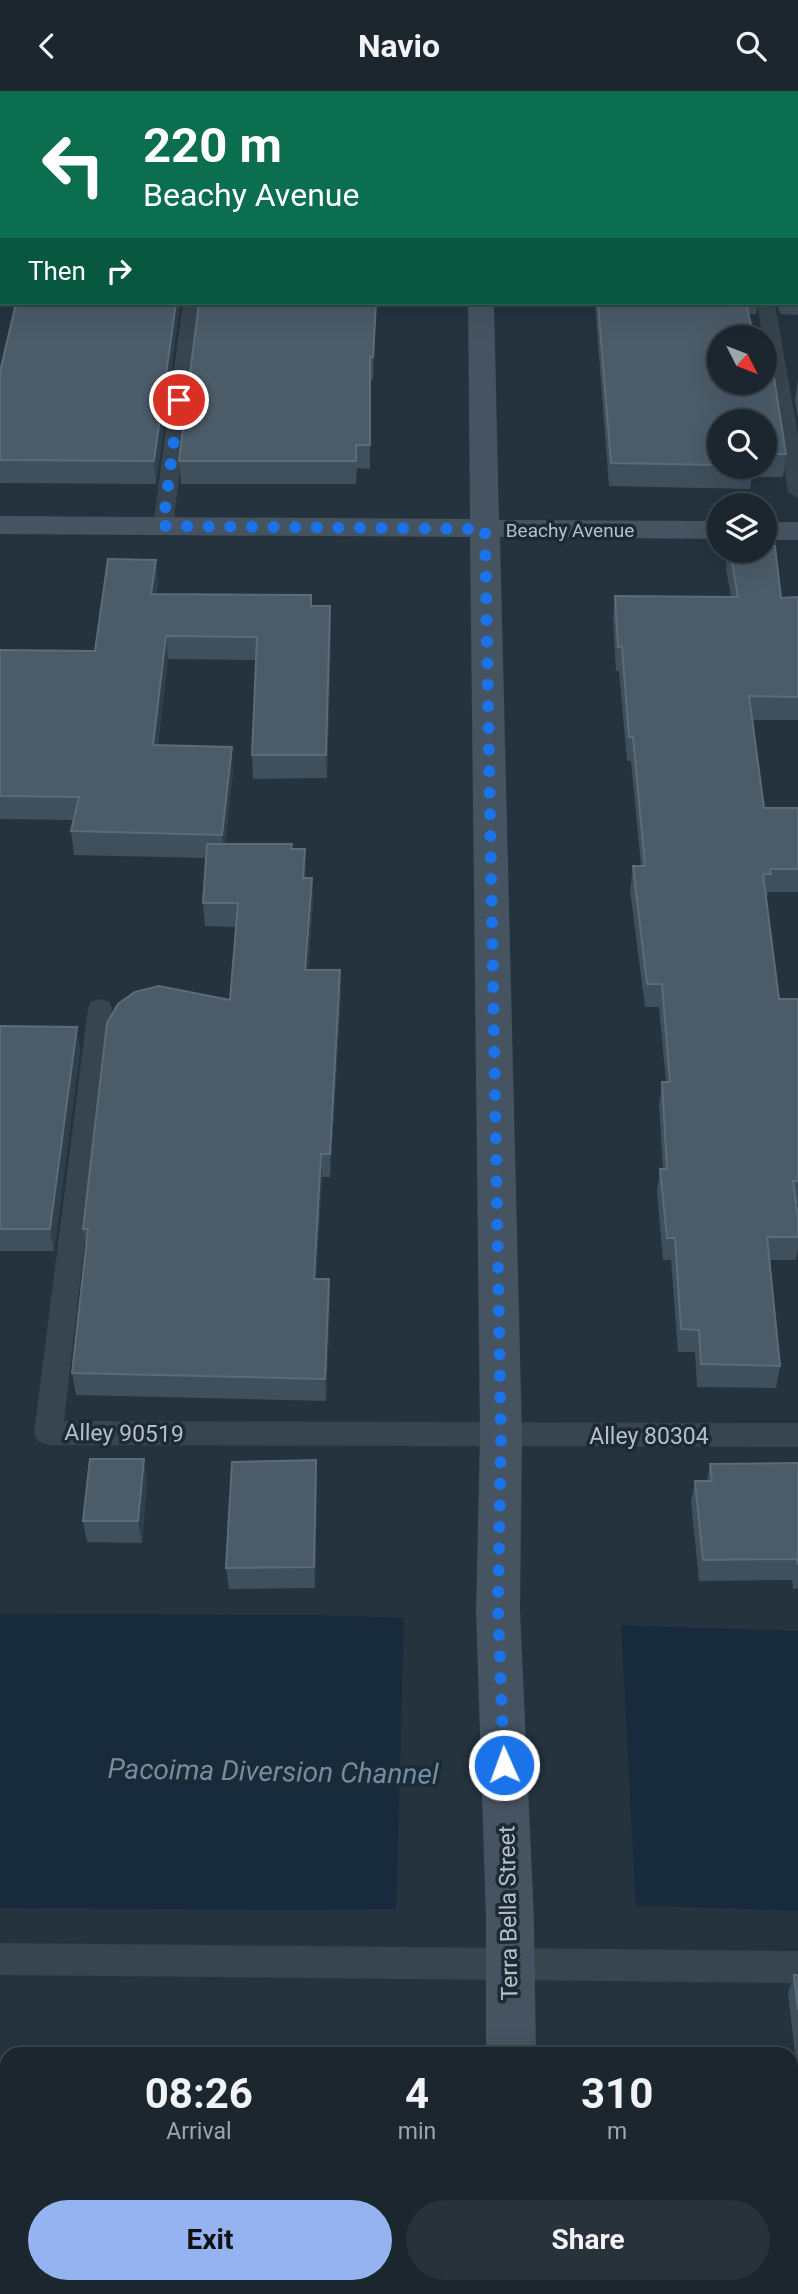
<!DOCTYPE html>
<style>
:root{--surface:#1b262e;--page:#28323a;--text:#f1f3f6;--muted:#a0a5aa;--line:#39434a;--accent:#95b2f1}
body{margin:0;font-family:Roboto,sans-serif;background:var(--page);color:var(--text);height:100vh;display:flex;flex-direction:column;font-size:26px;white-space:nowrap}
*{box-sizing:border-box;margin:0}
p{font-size:23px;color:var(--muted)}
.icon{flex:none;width:38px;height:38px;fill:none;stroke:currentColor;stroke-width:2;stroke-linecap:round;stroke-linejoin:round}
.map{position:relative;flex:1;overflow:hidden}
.drawer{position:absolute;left:0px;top:1956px;width:798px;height:247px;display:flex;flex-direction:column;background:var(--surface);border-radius:21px 21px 0 0;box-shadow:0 7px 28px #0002,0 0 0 2px var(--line)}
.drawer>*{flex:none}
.top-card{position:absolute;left:0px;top:0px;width:798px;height:214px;box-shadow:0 7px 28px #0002,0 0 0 2px var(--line);background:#0b6e4f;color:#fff;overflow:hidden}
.needle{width:46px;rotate:132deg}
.fabs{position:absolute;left:707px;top:234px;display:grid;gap:14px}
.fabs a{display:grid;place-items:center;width:70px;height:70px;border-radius:50%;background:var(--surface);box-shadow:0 7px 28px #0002,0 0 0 2px var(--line);font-size:35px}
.pin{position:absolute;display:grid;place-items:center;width:60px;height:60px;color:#fff;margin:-30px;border:4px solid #fff;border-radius:50%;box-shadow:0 2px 7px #0007}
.me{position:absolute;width:77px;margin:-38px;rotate:358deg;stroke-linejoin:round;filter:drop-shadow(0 0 5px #0008)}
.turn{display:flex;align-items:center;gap:24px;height:147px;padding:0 28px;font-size:32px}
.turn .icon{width:91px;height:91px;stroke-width:2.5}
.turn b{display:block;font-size:49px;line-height:60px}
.then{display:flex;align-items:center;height:66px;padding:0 28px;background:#0003;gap:14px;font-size:26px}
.eta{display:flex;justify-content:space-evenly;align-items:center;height:119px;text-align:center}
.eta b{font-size:42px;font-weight:700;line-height:49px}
.cta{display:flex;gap:14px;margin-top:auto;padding:14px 28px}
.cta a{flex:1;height:80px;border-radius:42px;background:var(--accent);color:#111;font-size:28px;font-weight:700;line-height:80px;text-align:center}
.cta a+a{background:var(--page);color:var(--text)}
header{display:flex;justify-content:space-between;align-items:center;height:91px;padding:0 28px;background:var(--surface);font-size:32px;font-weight:700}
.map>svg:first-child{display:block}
</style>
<header><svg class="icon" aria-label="back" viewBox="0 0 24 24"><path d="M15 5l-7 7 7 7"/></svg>Navio<svg class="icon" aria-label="search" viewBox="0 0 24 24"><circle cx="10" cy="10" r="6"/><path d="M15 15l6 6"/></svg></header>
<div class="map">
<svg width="798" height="2203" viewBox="0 0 798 2203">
<rect width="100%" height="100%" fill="#24333e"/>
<path fill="#172b3c" d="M0 1523 314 1524 798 1540V1820L664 1815 298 1819 0 1817Z"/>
<path fill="#24333e" d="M404 1524 621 1532 636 1818 396 1821Z"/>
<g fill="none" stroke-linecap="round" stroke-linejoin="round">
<path fill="#38444e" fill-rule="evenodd" d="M183 212H201L173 435 170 439H156L153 435Z
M757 212H775L798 344V407L788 401Z
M100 908 109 911 112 917 64 1330 798 1332V1356L48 1354 38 1350 34 1342 88 917 91 911Z
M0 1852 798 1860V1892L0 1884Z
M27 2196H63L62 2203H26Z"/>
<path fill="#465461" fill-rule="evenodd" d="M465 0H489V2H465Z
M468 212H494L499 429 719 430V448L500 446 522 1345 520 1519 534 1829 536 1964H486V1829L476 1519 480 1345 470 446 0 443V425L470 428Z
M765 431H798V449H765Z
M488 2196H542V2203H488Z"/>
</g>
<path fill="#3f4f5c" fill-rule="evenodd" d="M578 0H798V224L780 223 777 212H796V2H578Z
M180 212 156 393 0 392V281Z
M199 212H376L373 289H370V378L357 377 356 393H181L179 370Z
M595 212H758L756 223H748L719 247 786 363 783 386H752L750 398 609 395ZM719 331H765V376H719Z
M798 288V329L795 310Z
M728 460H765L781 507 798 506V629H752L764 717H798V801H768L767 806H766L779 908H798V1113H796L798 1126V1159L796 1169H770L780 1275 776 1297 697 1296 695 1261H678L671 1169H663L657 1101 660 1078H663L659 1014 662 991H666L659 916H645L630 799 633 775H641L631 670H627L619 580H616L613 528 615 505 731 506 726 478Z
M158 492 156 503 312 515H330L331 539 327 687 253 688 252 664 256 569 168 568 158 654 233 679 225 753 292 758 306 782V787H312L313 811 308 879 341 902 330 1086H322L316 1188H329L330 1210 326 1310 76 1304 72 1282 86 1156 83 1138 230 909 237 836 205 835 203 812 206 767 74 764 71 740 74 729 0 728V559L95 560Z
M0 935 77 936 80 959 54 1160H0Z
M316 1369 317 1390 315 1497 229 1498 226 1477Z
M798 1372V1497L793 1498 792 1489 699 1490 691 1411 695 1390H707L710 1373Z
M147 1389 142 1452 87 1451 83 1430Z
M794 1884H798V1988L788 1902Z
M689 2196H791L798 2203H764V2201L689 2202Z"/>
<path fill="#2f3f4b" d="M176 212H180L156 393 154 370Z
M376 212 373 289V266Z
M156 469 158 492 153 526 151 503Z
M330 515 331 539 327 687 326 664Z
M166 545 168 568 155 678 153 654Z
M232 656 233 679 224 767 222 744Z
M305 758 306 782 304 810 303 787Z
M312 787 313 811 306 902 305 879Z
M340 879 341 902 330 1086V1063Z
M77 936 80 959 54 1160 50 1138Z
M321 1063 322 1086 315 1210 314 1188Z
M329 1188 330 1210 326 1310 325 1288Z
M144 1368 147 1389 142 1452 138 1430Z
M316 1369 317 1390 315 1497 314 1476Z
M244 2196H247V2203H244Z"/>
<path fill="#4b5b68" stroke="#5c6b77" stroke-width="2" d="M63 0H382V2H63Z
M581 0H798V201H796V2H581Z
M16 212H176L154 370 0 369V281Z
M199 212H376L373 266H370V354H356V370H179Z
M598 212H746L754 247H719V292H765V287H774L786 363H765V331H719V374L611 372Z
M765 455H775L781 507 798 506V606L749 605 764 717H798V778H770L771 783H763L779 908H798V1090H793L798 1126V1146H767L780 1275 701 1273 699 1239 681 1238 675 1147H667L660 1078H667L662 991H670L662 893H647L633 775H645L633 646H629L622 556H618L615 505 738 506 730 460H765Z
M108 468 156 469 151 503 311 504V515H330L326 664H252L257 546 166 545 153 654 232 656 222 744 71 740 79 706 0 705V559L95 560Z
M207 753H292L291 758H305L303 787H312L305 879H340L330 1063H321L314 1188H329L325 1288 72 1282 88 1138H83L107 932 118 913 135 901 159 895 230 909 238 812H203Z
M0 935 77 936 50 1138H0Z
M90 1368H144L138 1430H83Z
M316 1369 314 1476 226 1477 232 1371Z
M798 1372V1474L797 1468 703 1469 695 1390H712L710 1373Z
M794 1884H798V1919Z
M791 2002H798V2203H771L770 2196H791Z
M106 2196H244V2203H105Z"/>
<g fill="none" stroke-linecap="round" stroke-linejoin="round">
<path stroke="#1a73e8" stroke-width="12" stroke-dasharray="0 21.6" d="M179 309 163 435 485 438 501 1345 498 1519 504 1674"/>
</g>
<g text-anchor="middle" stroke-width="7" stroke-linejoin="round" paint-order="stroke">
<g font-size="19" fill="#b4bfc9" stroke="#1d2933">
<text x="570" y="446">Beachy Avenue</text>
</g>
<g font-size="23" fill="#b4bfc9" stroke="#1d2933">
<text transform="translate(124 1342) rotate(1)" y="8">Alley 90519</text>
<text x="649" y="1353">Alley 80304</text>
<text transform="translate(508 1822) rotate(-91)" y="8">Terra Bella Street</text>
</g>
<g font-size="28" font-style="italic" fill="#6e8ea8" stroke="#1d2933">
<text transform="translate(273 1680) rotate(1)" y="10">Pacoima Diversion Channel</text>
</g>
</g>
</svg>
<div class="fabs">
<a><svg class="needle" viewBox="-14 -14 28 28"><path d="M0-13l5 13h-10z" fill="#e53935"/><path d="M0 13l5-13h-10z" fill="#a0a5aa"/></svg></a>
<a><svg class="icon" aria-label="search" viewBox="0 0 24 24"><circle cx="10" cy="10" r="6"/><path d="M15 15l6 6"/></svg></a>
<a><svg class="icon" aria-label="layers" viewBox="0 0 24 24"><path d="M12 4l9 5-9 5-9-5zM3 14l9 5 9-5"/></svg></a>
</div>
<div class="pin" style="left:179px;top:309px;background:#d93025"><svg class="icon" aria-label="arrive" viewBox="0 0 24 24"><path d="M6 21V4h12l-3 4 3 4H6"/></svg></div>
<svg class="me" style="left:504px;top:1674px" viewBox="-20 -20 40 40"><circle r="17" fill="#1a73e8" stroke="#fff" stroke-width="3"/><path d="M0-11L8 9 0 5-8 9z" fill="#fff"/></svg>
<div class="top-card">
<div class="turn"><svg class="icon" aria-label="left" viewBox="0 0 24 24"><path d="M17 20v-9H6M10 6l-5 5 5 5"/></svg><div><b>220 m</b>Beachy Avenue</div></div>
<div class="then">Then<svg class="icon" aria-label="right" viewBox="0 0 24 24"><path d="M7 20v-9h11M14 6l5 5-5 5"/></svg></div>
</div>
<section class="drawer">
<div class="eta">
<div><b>08:26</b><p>Arrival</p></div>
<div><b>4</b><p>min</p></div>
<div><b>310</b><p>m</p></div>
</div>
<div class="cta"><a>Exit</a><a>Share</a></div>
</section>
</div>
